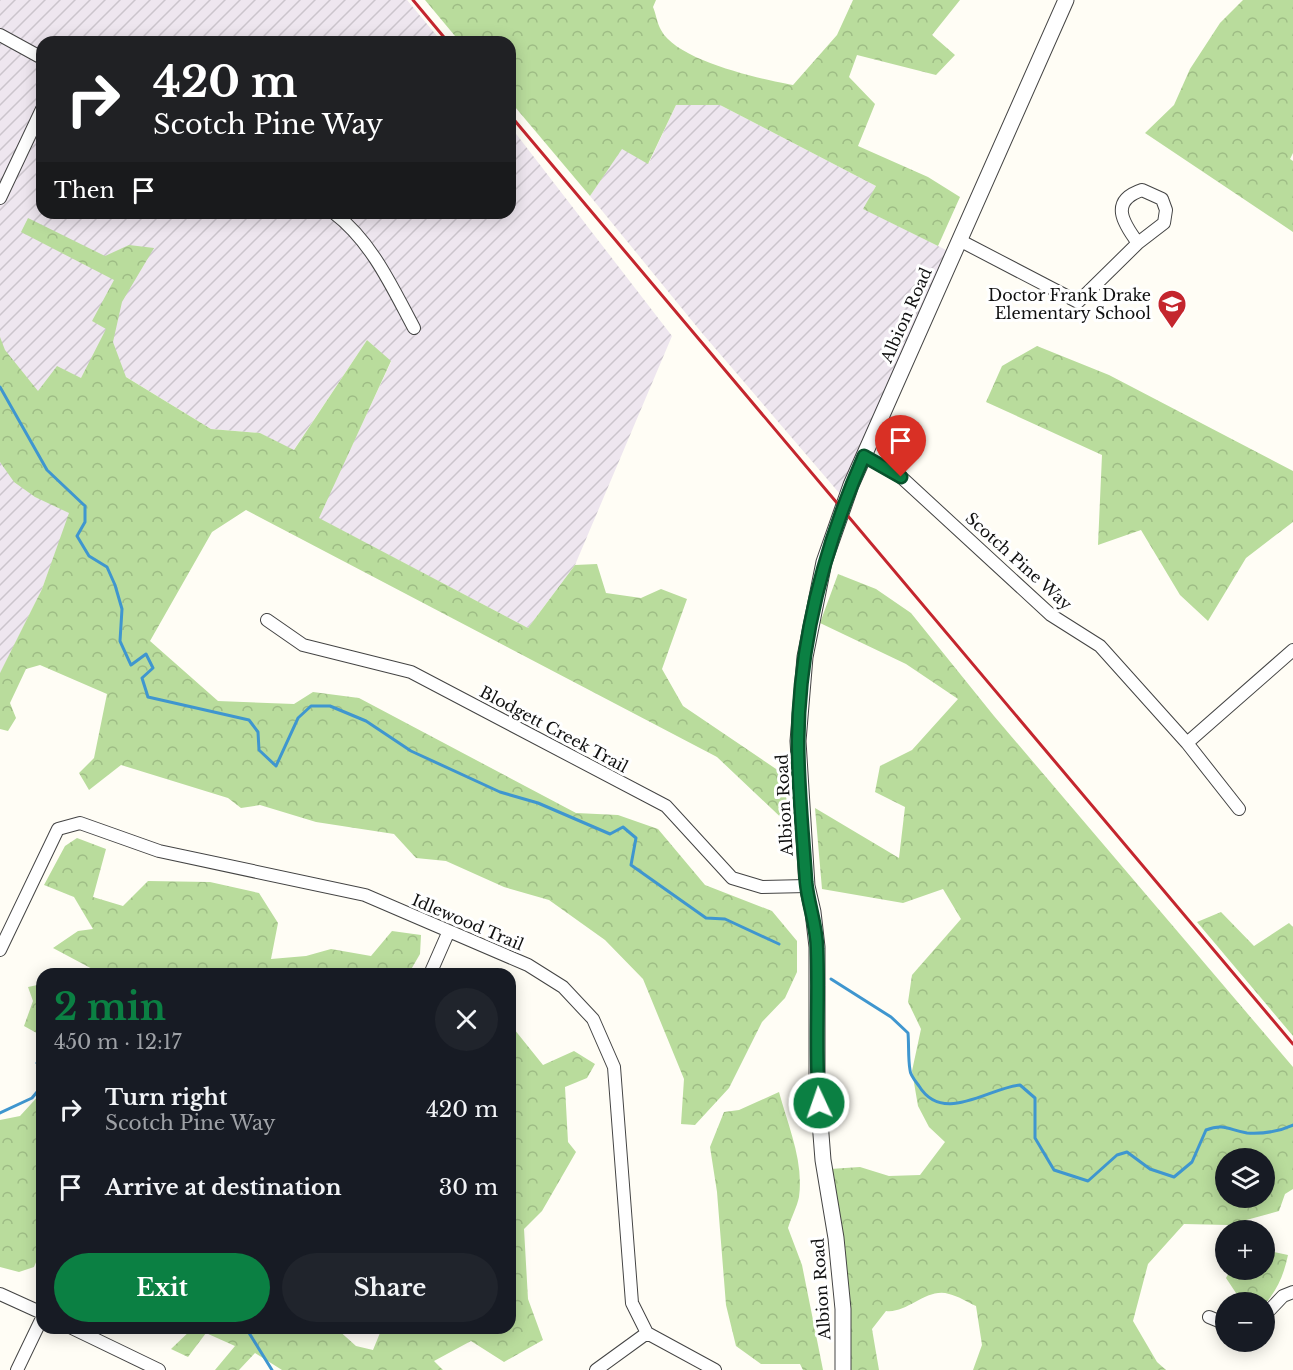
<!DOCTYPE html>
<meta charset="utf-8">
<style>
:root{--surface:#171b24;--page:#20242c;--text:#f1f3f6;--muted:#9ea1a6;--accent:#0b8043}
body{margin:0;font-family:"Libre Baskerville",serif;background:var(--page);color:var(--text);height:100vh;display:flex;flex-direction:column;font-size:22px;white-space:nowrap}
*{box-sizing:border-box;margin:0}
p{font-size:20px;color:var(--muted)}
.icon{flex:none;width:33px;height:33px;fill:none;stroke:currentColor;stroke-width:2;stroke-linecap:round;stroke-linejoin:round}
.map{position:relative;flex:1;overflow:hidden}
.panel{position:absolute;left:36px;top:968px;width:480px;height:366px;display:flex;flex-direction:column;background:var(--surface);border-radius:18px;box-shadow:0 3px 15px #0003}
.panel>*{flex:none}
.banner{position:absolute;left:36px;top:36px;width:480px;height:183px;border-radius:18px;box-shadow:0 3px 15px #0003;background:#202124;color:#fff;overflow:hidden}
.tools{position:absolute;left:1215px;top:1148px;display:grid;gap:12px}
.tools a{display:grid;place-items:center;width:60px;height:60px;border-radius:50%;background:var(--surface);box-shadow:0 3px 15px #0003;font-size:30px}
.pin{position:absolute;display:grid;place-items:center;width:51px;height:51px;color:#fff;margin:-62px -26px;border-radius:50% 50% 50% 0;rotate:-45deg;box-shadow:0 0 6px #0007}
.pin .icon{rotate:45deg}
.me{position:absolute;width:66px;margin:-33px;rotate:357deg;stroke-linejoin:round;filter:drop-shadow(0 0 4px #0008)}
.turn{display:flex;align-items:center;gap:21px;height:126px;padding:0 18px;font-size:27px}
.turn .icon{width:78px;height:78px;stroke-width:2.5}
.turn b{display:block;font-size:42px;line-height:51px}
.then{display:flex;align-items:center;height:57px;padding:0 18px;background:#0003;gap:12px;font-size:22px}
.round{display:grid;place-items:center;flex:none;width:63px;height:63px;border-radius:32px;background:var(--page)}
.summary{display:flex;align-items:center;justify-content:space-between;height:102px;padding:0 18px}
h1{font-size:36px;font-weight:700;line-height:45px;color:var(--accent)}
.cta{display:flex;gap:12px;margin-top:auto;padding:12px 18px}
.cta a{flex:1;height:69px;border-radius:36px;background:var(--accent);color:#fff;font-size:24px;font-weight:700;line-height:69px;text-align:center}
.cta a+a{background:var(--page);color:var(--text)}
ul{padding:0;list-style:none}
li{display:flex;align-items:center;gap:18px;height:78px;padding:0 18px}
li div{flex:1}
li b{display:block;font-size:22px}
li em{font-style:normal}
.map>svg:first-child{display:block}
</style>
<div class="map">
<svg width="1293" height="1370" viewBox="0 0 1293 1370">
<defs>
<pattern id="industrial-furrows" width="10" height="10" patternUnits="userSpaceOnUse" patternTransform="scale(1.5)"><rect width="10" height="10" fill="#eee6ef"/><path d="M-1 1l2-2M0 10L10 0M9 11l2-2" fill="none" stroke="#cbc4cc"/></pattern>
<pattern id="forest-crowns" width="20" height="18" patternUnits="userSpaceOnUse" patternTransform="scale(1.5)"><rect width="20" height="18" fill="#b9dc9c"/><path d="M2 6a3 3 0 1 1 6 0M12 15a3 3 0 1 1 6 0" fill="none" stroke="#9ebc85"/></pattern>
</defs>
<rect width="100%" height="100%" fill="#fffdf5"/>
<path fill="url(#industrial-furrows)" d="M0 0H407L442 42H42V213H510V126L672 336 575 565 528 628 318 518 391 362 367 340 293 451 260 433 211 429 110 367 70 513 42 589 0 674Z
M676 105H720L876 186 864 209 948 251 840 494 702 333 590 196 622 148 649 163Z"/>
<path fill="url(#forest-crowns)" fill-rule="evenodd" d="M425 0H656L653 7C656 14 657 23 661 30 677 61 761 79 793 85L837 35 853 0H960L932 35 955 55 936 75 857 55 849 77 875 104 858 146 928 177 960 197 938 246 863 209 876 186 720 105H676L648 164 622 149 590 196 510 101V42H460Z
M1243 0H1293V153L1290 159 1293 161V232L1145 133 1174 105 1190 69 1220 23Z
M28 218 105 256 129 245 154 248 122 302 113 342 126 377 211 429 260 433 294 450 367 340 391 361 319 518 528 628 575 565 597 564 606 593 641 598 661 589 687 599 662 669 683 706 779 771 784 784 791 827 717 757 246 510 212 532 150 641 218 701 294 704 313 692 359 698 576 813 618 815 658 829 705 885 772 911 797 941V972L785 998 762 1022 729 1088 695 1125 681 1124 684 1079 643 979 605 940 549 900 504 887 446 861 416 858 394 834 316 822 260 805 241 808 228 798 121 765 89 790 79 773 94 758 107 694 40 665 26 669 10 703 16 718 8 731 0 729V673L42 589 69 513 35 497 14 482 0 462V337L5 350 38 391 57 366 81 378 106 329 92 321 114 280 21 232Z
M1037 346 1109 375 1293 471V522L1246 558 1208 621 1180 595 1141 530 1098 545 1102 455 986 402 1002 366Z
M838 574 876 589 911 613 994 716 1293 1067V1189L1285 1194 1279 1211 1228 1225 1184 1224 1148 1264 1133 1321 1157 1362 1166 1370H973L982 1345 976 1306C967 1302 958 1296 949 1294 927 1287 907 1314 886 1311L872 1329 879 1370H851L850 1319 830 1169 860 1167 889 1176 920 1175 945 1142 929 1127 918 1106 912 1071 921 1029 908 1002 912 975 961 919 943 889 903 903 822 889 815 808 899 858 905 807 875 792 880 766 912 750 958 699 906 664 820 623ZM1226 1158H1264V1197H1226Z
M77 838 106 849 93 897 123 906 148 881 210 882 259 893 278 923 271 959 306 956 331 949 371 956 392 931 421 935 420 954 409 973H94L98 972 53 948 78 931 93 929 74 897 44 885 65 846Z
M1221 912 1254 946 1289 923 1293 927V1036L1197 922Z
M42 984V1036L24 1026 33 1001 28 987Z
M510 1024 543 1065 574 1051 595 1064 587 1078 565 1087 568 1142 576 1152 542 1211 524 1229 528 1299 543 1340 504 1362 471 1341 434 1361 443 1370H282L255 1353 239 1370H215L235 1346 206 1333 188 1357 171 1349 193 1328H336L356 1346 373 1350 382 1328H510Z
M42 1092V1248L34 1267 19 1272 0 1267V1120L20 1116Z
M779 1092C788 1126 804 1161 799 1197 797 1207 791 1218 788 1228L802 1265 823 1370H803L800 1364H761L736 1346 726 1305 717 1192 710 1147 724 1112 739 1110Z
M1274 1252 1288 1255C1284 1274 1278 1289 1265 1304L1242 1302 1226 1278 1231 1269H1264L1265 1257Z"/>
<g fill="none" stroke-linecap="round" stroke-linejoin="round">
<path stroke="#3f96cf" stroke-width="3" d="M0 387 47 470 85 506V522L77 536 89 556 107 567 115 585 122 609 120 641 131 665 146 654 153 668 142 678 148 697 249 720 258 732 259 750 276 766 298 718 311 706H330L366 721 411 751 500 792 538 803 610 834 623 827 636 838 631 865 706 918 725 919 779 944
M831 979 891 1017 908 1033C909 1045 908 1059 910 1070 910 1075 916 1082 919 1086 943 1125 988 1088 1020 1085L1035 1098V1138L1054 1170 1088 1181 1117 1155 1127 1152 1150 1169 1174 1177 1192 1162 1206 1130C1224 1123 1229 1130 1247 1133 1264 1134 1278 1132 1293 1125
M42 1052 37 1063 42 1070
M0 1113 32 1098 42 1086
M246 1328 272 1370"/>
<g stroke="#444" stroke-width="14">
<path id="minor" d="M0 35 42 58
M0 198 42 109
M334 213C372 242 392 287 414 328
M959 240 1078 302 1138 243 1164 223 1166 210 1162 199 1142 190C1109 201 1123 223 1138 243
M864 456 901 477 1051 615 1100 646 1187 743 1239 809
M267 620 303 645 411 672 666 806 732 878 762 887 807 886
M1187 743 1293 650
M0 950 58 829 80 823 159 851 365 895 528 965 563 987 593 1019 614 1067 632 1303 647 1333 715 1370
M430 974 448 933
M0 1294 42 1313
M1264 1316 1283 1296 1293 1292
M1209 1317 1226 1324
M72 1328 159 1370
M17 1370 42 1318
M596 1370 647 1333"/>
</g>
<g stroke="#444" stroke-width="17">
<path id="tertiary" d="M843 1370V1309L836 1238 823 1160 817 1083V947L813 912 807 886 798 741 805 657 824 562 851 485 1066 0"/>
</g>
<use href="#minor" stroke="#fff" stroke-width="12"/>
<use href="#tertiary" stroke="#fff" stroke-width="15"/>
<path stroke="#c4262e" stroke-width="3" d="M413 0 448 42
M510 115 1293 1044"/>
</g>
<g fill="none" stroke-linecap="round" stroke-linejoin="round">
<g stroke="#07532c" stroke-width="15">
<path id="route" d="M819 1103C815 1051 819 1000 817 949 817 926 808 904 806 882 803 835 798 788 798 741 799 643 825 545 864 456L901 477"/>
</g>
<use href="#route" stroke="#0b8043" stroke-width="10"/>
</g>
<defs>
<g id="school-pin" transform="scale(1.5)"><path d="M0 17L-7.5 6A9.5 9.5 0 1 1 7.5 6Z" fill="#c4262e" stroke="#fff"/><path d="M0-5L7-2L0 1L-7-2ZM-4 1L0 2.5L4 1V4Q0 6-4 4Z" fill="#fff"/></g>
</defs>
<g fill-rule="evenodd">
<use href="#school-pin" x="1172" y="304"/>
</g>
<g text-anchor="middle" stroke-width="6" stroke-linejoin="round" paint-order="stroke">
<g font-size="16" fill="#111" stroke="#fff" text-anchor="end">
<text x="1151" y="301">Doctor Frank Drake<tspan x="1151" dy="18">Elementary School</tspan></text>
</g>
<g font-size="16" fill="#111" stroke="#fff">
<text transform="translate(906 315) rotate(-66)" y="6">Albion Road</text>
<text transform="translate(1019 561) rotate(42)" y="6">Scotch Pine Way</text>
<text transform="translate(554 729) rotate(28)" y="6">Blodgett Creek Trail</text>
<text transform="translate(784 805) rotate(-93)" y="6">Albion Road</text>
<text transform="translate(468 922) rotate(23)" y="6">Idlewood Trail</text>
<text transform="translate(821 1289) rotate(-94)" y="6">Albion Road</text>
</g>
</g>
</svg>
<div class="tools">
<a><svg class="icon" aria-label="layers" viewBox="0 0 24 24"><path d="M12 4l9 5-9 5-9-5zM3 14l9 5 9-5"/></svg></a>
<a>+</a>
<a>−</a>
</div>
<div class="pin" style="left:901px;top:477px;background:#d93025"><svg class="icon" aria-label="arrive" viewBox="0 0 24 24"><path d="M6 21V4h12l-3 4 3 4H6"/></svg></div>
<svg class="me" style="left:819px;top:1103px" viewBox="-20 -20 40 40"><circle r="17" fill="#0b8043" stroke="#fff" stroke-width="3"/><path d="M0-11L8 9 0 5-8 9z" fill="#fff"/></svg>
<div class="banner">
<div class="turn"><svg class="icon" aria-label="right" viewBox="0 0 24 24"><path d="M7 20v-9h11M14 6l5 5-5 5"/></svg><div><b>420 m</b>Scotch Pine Way</div></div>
<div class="then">Then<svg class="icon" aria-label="arrive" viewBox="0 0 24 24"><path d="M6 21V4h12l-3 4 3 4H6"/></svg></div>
</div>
<section class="panel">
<div class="summary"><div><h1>2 min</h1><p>450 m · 12:17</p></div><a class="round"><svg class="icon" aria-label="close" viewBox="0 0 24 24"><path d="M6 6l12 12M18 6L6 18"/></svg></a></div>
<ul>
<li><svg class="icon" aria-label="right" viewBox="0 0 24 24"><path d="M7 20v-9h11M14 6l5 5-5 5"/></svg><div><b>Turn right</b><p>Scotch Pine Way</p></div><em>420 m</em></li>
<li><svg class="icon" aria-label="arrive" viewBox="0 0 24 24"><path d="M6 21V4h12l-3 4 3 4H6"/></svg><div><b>Arrive at destination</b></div><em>30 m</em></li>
</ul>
<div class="cta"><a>Exit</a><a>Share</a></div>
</section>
</div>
